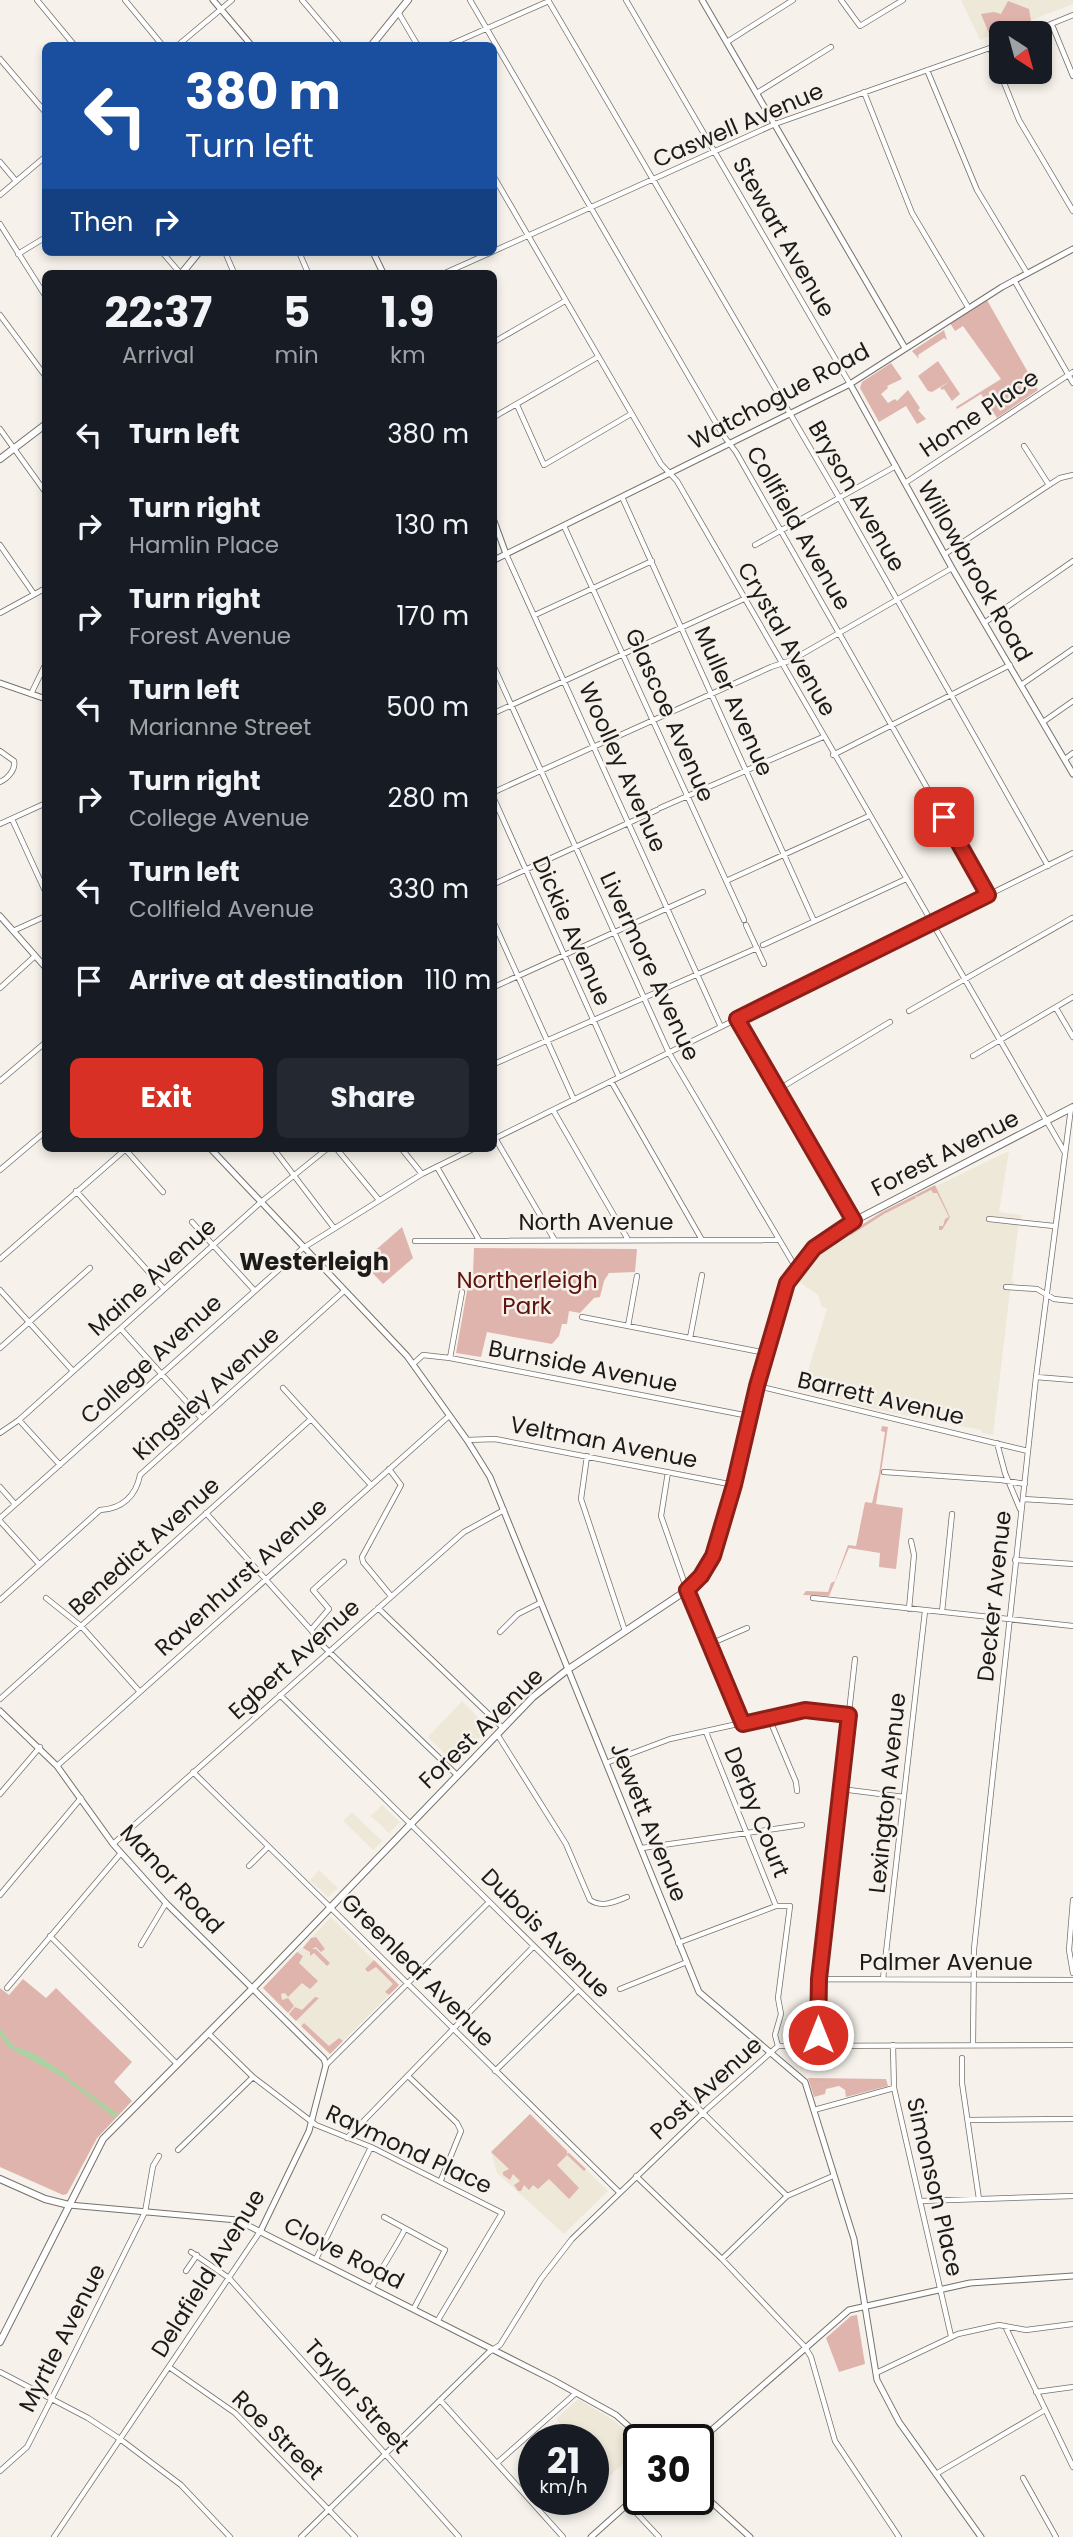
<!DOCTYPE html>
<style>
:root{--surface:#171b24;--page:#242831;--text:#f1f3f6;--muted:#9ea1a6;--accent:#d93025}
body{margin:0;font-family:Poppins,sans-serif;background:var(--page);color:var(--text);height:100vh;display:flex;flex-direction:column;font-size:26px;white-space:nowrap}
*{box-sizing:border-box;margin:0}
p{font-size:23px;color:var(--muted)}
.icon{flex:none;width:38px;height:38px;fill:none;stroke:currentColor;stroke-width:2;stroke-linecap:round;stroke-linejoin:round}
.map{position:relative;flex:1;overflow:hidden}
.details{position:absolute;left:42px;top:270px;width:455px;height:882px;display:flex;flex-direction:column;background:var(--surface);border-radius:10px;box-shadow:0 4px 10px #0003}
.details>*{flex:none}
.hud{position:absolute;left:42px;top:42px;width:455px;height:214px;border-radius:10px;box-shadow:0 4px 10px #0003;background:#1a4fa0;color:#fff;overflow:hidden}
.needle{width:46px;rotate:144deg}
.fabs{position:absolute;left:989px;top:21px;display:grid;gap:14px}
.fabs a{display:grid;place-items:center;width:63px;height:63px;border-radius:10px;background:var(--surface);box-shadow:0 4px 10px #0003;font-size:35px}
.speed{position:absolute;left:518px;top:2424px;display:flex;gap:14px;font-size:35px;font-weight:700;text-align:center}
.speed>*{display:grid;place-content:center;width:91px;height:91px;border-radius:50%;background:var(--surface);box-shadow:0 4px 10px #0003;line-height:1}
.speed small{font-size:18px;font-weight:400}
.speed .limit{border:4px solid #111;border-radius:10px;background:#fff;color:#111}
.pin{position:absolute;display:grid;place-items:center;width:60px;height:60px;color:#fff;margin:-30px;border-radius:14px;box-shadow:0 4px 10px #0006}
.me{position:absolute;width:77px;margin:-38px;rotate:0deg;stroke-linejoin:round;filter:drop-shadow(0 0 5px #0008)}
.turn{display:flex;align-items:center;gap:24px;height:147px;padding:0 28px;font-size:32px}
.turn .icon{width:91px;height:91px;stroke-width:2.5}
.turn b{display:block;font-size:49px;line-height:60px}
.then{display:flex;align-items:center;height:66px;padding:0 28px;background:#0003;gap:14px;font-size:26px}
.eta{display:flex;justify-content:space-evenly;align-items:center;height:119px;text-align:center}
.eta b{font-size:42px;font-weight:700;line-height:49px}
.button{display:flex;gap:14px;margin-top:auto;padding:14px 28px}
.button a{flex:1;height:80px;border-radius:10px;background:var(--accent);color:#fff;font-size:28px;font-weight:700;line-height:80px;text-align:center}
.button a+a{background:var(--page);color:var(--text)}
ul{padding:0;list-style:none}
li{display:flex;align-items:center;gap:21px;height:91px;padding:0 28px}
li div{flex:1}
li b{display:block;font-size:26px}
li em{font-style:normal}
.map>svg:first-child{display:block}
</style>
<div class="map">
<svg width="1073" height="2537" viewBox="0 0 1073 2537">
<rect width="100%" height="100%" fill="#f6f2eb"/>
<path fill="#eee8d9" d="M961 0H1073V4L980 40Z
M1009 1151 999 1212 1022 1215 1018 1228 1012 1280 1014 1282 1010 1291 993 1435 982 1433 981 1430 870 1408 802 1390 827 1309 822 1307 818 1295 798 1281 814 1260 823 1252 882 1212Z
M462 1701 489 1728 455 1764 428 1737Z
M382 1805 400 1822 389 1833 371 1816Z
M352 1812 382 1841 373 1850 343 1821Z
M319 1870 338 1888 328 1897 310 1880Z
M331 1917 399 1985 330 2054 263 1988Z
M530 2114 608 2191 564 2234 497 2173 491 2152Z
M578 2399 615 2421 639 2443V2450L606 2479 593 2463V2440L574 2439 556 2419Z"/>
<path fill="#dfb4ad" d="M1008 1 1029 9 1031 21 990 36 981 14 994 12 1001 14Z
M987 300 1038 390 997 418 981 394 957 409 956 407 1001 379 963 326 955 331 950 323Z
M944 330 947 340 944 338 918 355 919 359 912 351Z
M938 361 960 394 952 401 944 389 942 390 940 388 950 381 932 392 928 391 918 376Z
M891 363 902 379 887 386 888 388 881 394 888 403 895 399 897 401 908 390 920 408 918 410 926 419 917 424 906 406 879 422 860 388 862 382Z
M935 1185 950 1217 942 1230H939V1226H943L945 1219 949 1217 937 1193H933L931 1190 917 1197 915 1195 916 1198 884 1214 851 1235 849 1233 882 1212Z
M402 1227 413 1258 383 1284 362 1262Z
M474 1248 637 1249 635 1272 609 1273 604 1281 600 1297 594 1298 580 1313 569 1311 567 1324H562L559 1336 552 1344 487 1332 481 1357 456 1353 470 1274 473 1273Z
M882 1426 888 1427 876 1504 903 1508 896 1569 879 1567 880 1553 849 1548 829 1596 803 1595 806 1591 828 1592 831 1583 835 1581 848 1545 856 1546 865 1502 872 1503 879 1474 885 1432 881 1431Z
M316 1937 325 1949 321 1952 316 1947 312 1949H316L330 1963 327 1966 314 1953 310 1956V1952L303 1948 311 1938Z
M297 1952 303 1956 299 1963 318 1981 310 1989 302 1983 288 1997 285 1993 281 1994 282 2000 288 1998 294 2006 288 2013 263 1988Z
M374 1960 399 1985 389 1995 385 1992 393 1984 376 1967 368 1972 365 1969Z
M23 1979 46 1998 56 1988 132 2062 114 2082 132 2101 97 2138 67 2194 63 2195 0 2167V1988L9 1995Z
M315 1997 319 1998 296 2021 289 2014 295 2007 302 2010Z
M304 2023 329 2046 339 2038 343 2041 330 2054 301 2026Z
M808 2078 886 2079 888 2086 846 2097 845 2090 839 2086 826 2089 825 2094 814 2097Z
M530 2114 567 2151V2154L569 2153 586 2169 584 2171 567 2155 557 2165 579 2188 569 2199 549 2179 538 2189 533 2185 529 2190 524 2185 521 2191H518L514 2185 520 2181 513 2174 510 2180 503 2175V2172L509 2169 491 2152Z
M857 2315 865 2364 839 2372 826 2338 851 2316Z"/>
<path fill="#aad2a3" d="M0 2028 12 2045 35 2054 63 2072 68 2078 119 2115 115 2118 61 2076 8 2047 0 2035Z"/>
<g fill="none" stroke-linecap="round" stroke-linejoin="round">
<g stroke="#75726b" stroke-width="6">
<path id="minor" d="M37 0 75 46
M125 0 163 46
M302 0 341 46
M470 0 723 435 736 452 988 895
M548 0 840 499 1048 866
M626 0 850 384
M841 0 860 26 903 0
M398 12 418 46
M1052 25 1073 76
M1029 33 1073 15
M727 42 793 0
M177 46 232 0
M447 46 549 1
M990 48 1019 120 1073 211
M0 59 46 113
M927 70 977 190 1027 273
M864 92 912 213 968 307
M757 93 831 47
M0 162 16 181
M494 177 661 464 677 481 1064 1151
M0 195 46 156
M0 224 46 297
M494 251 775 124 1001 44
M162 252 180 273
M225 252 234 273
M299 252 308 273
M18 254 46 237
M445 273 492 252
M1014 280 1073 383
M0 315 46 377
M494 342 565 301
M517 405 544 465 631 414
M494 417 598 357
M0 429 46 493
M1024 446 1049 485
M905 483 1073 372
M622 497 814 921
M564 526 744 920
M0 545 34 594
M755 545 896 466
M506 554 721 1027
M945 554 1049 485 1060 478 1073 475
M0 613 46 588
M535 615 652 561
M984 623 1073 561
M494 667 669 1053 796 1268
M1021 685 1073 649
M31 694 46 663
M494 713 744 599
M1043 722 1073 701
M616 737 771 667 792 660 952 568
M0 751 14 761C16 770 7 779 0 782
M833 755 1010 665
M1065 759 1073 753
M494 792 613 738
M494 799 619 1077
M660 808 823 737
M12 819 46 893
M0 824 46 803
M726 881 869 816
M494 884 657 810
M494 923 574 1100
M746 925 764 964
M13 931 46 916
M763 945 906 879
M494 987 703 892
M0 988 35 956
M1056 1008 1073 1037
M909 1011 1072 918
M738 1019 854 1221
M973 1056 1073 997
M494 1064 757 948
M0 1081 46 1042
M611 1081 702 1240
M779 1089 890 1022
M553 1110 627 1238
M495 1138 554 1239
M494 1139 1073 853
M273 1148 334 1228
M336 1148 379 1200
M401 1148 422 1174
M126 1150 163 1192
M437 1167 479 1240
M0 1170 46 1131
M76 1191 164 1289
M989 1219 1054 1226
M192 1222 254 1290
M415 1241 777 1240
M0 1259 127 1148
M1006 1287 1037 1289 1054 1299 1073 1301
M0 1290 73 1371
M582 1317 766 1353
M628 1326 637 1276
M121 1329 202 1419
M690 1338 702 1275
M0 1348 90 1268
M450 1358 462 1292
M413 1364 423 1355 450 1358 749 1416
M1036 1377 1073 1380
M758 1386 1028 1451
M283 1388 371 1485
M19 1420 60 1465
M0 1433 19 1420 261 1202 328 1148
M467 1440 495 1439 734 1485
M997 1443 1005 1473 1020 1509
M587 1456 581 1499 625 1631
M389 1469 401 1485 362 1557 363 1562 391 1596
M668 1472 661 1516 687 1590 743 1724
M884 1472 1001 1480 1025 1484
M0 1487 15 1504
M1023 1499 1073 1502
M206 1513 311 1630 321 1644 457 1775
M0 1518 303 1248 422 1174 475 1148
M0 1521 39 1564
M1015 1560 1073 1564
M46 1598 81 1626 140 1692
M813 1598 1073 1626
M0 1600 100 1510C122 1509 136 1496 140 1475L344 1291
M378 1608 502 1727
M909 1609 914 1555 911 1541
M942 1612 952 1514
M311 1630 329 1609 313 1590 344 1562
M500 1632 518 1614 540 1603
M710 1644 747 1628
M280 1695 787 2196
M0 1699 311 1419
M769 1718 796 1782 797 1791
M706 1732 776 1906
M497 1734 566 1844 590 1900C602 1908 614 1902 627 1897
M606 1763 670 1739 787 1713 805 1710 849 1715
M57 1766 449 1416
M193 1772 619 2192
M841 1789 904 1797
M0 1794 40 1747
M113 1844 464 1532 504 1510
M642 1848 802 1825
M249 1866 268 1847
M0 1895 81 1798
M1073 1900 1069 1950 1073 1973
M50 1936 177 2064
M678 1943 776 1906H790L778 1998 781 2014 775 2035 778 2046
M141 1945 166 1903
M819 1979 1073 1980
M883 1979 925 1611
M7 1988 121 1853
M620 1989 687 1962
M208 2033 253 2077 316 2125 371 2147 502 2213 438 2320
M818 2045 819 1979 855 1659
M893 2045 894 2088 951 2336
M973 2045 974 1949 1036 1377 1071 1108
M962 2058V2083L979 2199
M326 2065 489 1902
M495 2071 578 1990
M408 2076 457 2123 461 2131 441 2180
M814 2110 894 2088
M968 2120 1073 2119
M347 2138 534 1946
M178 2150 253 2077
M636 2176 722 2259 805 2347 811 2357 835 2441 899 2537
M920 2201 1073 2196
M384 2217 445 2250 414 2308
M191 2252 229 2278 459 2537
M316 2259 371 2147
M722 2259 787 2196 833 2176
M186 2271 197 2255
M372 2287C382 2266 395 2249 405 2229
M1005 2326 1073 2467
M169 2367 235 2413 355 2537
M0 2372 88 2418 120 2439 181 2485 230 2537
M876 2373 958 2334 999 2325 1026 2330 1073 2324
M1036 2392 1073 2387
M440 2400 563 2537
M497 2463 576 2393
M0 2471 27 2447 52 2398 145 2212 153 2166 159 2156
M936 2474 1045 2410
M1023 2478 1056 2537
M628 2504 659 2537
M54 2537 261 2230
M301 2537 489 2352 500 2345 541 2279 572 2239 707 2109 778 2046 1073 2045"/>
</g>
<g stroke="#75726b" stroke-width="7">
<path id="tertiary" d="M213 0 252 46
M702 0 905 348
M373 252 383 273
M850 384 952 568 1073 774
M494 521 506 554
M494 560 850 384 1002 287 1073 249
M0 683 46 699
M0 916 46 968
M210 1148 407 1356 467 1440 490 1477 699 1992 805 2082 854 2239 877 2380 899 2422 981 2537
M0 1711 57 1766 113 1844 166 1903 324 2059 326 2065 309 2131 261 2230
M69 2205 237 2220 553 2380 616 2415 644 2440
M698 2442 849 2310 970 2283 1073 2276
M698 2490 750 2537
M591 2537 639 2494"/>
</g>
<g stroke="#75726b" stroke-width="8">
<path id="secondary" d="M371 46 408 0
M182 273 199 252
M0 459 46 424
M0 2179 45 2199 69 2205
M0 2342 103 2139 253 1988 533 1697 567 1670 687 1590 700 1576 713 1556 785 1288 796 1268 814 1248 854 1221 1073 1107"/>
</g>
<use href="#minor" stroke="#fff" stroke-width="4.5"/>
<use href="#tertiary" stroke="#fff" stroke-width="5"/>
<use href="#secondary" stroke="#fff" stroke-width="6"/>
</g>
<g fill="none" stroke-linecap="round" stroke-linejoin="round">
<g stroke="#8d1f18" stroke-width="18">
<path id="route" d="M818 2035 819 1979 849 1715 805 1710 743 1724 687 1590 701 1576 713 1556 734 1485 757 1386 787 1283 814 1248 854 1221 737 1019 988 895 944 817"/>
</g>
<use href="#route" stroke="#d93025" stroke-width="12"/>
</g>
<g text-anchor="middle" stroke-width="5" stroke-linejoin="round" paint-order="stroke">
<g font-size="23" fill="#1d1b19" stroke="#f6f2eb">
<text transform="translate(738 125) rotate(-23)" y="8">Caswell Avenue</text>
<text transform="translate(784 237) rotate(60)" y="8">Stewart Avenue</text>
<text transform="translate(779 396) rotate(-28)" y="8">Watchogue Road</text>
<text transform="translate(979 413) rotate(-34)" y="8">Home Place</text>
<text transform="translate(857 496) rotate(60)" y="8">Bryson Avenue</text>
<text transform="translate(799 528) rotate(60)" y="8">Collfield Avenue</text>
<text transform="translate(975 571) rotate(60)" y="8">Willowbrook Road</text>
<text transform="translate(787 639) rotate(60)" y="8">Crystal Avenue</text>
<text transform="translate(734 701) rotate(66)" y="8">Muller Avenue</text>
<text transform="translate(670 715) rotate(66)" y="8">Glascoe Avenue</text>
<text transform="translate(623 767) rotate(66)" y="8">Woolley Avenue</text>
<text transform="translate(572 931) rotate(66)" y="8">Dickie Avenue</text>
<text transform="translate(650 966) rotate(65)" y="8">Livermore Avenue</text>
<text transform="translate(945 1153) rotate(-27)" y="8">Forest Avenue</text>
<text x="596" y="1230">North Avenue</text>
<text transform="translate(152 1277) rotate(-42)" y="8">Maine Avenue</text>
<text transform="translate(151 1359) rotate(-42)" y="8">College Avenue</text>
<text transform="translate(583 1366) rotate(11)" y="8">Burnside Avenue</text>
<text transform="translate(206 1393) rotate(-42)" y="8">Kingsley Avenue</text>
<text transform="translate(881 1398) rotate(13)" y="8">Barrett Avenue</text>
<text transform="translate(604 1442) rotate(11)" y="8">Veltman Avenue</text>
<text transform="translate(144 1546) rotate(-42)" y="8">Benedict Avenue</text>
<text transform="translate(241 1577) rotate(-42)" y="8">Ravenhurst Avenue</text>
<text transform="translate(994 1596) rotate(-84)" y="8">Decker Avenue</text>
<text transform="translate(294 1659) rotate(-42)" y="8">Egbert Avenue</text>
<text transform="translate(481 1728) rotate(-44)" y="8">Forest Avenue</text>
<text transform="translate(887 1793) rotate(-84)" y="8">Lexington Avenue</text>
<text transform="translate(757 1812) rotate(68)" y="8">Derby Court</text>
<text transform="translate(649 1822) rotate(68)" y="8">Jewett Avenue</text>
<text transform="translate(172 1879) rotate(47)" y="8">Manor Road</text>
<text transform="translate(546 1933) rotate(45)" y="8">Dubois Avenue</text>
<text x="946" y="1970">Palmer Avenue</text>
<text transform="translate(418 1970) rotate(45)" y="8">Greenleaf Avenue</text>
<text transform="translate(706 2088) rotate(-42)" y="8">Post Avenue</text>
<text transform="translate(409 2149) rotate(25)" y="8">Raymond Place</text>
<text transform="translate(935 2187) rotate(77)" y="8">Simonson Place</text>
<text transform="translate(344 2253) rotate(27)" y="8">Clove Road</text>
<text transform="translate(208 2273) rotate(-58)" y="8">Delafield Avenue</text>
<text transform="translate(62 2338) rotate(-63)" y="8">Myrtle Avenue</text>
<text transform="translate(357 2396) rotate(48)" y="8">Taylor Street</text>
<text transform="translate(278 2435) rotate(44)" y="8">Roe Street</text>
</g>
<g font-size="23" fill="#5e130c" stroke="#f6f2eb">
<text x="527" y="1288">Northerleigh<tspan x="527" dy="26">Park</tspan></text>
</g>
<g font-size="24" font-weight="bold" fill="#1d1b19" stroke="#f6f2eb">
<text x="314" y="1270">Westerleigh</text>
</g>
</g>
</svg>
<div class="fabs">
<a><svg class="needle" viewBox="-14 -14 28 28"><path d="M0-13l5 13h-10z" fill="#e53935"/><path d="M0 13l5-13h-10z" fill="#9ea1a6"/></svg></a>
</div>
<div class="speed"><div>21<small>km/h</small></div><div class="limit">30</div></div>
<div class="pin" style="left:944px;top:817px;background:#d93025"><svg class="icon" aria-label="arrive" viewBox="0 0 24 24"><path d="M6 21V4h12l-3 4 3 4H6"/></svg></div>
<svg class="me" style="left:818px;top:2035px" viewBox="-20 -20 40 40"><circle r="17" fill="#d93025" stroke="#fff" stroke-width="3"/><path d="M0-11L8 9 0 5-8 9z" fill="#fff"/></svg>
<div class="hud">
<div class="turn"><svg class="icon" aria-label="left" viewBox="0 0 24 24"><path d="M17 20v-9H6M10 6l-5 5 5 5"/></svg><div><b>380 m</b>Turn left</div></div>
<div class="then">Then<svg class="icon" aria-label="right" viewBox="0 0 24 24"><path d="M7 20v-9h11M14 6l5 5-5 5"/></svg></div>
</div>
<section class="details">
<div class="eta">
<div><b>22:37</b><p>Arrival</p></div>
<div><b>5</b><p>min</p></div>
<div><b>1.9</b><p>km</p></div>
</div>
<ul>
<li><svg class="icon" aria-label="left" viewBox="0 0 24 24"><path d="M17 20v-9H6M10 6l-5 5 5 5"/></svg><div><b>Turn left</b></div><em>380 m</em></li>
<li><svg class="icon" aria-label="right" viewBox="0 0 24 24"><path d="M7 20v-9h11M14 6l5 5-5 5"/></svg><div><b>Turn right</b><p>Hamlin Place</p></div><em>130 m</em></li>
<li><svg class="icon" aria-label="right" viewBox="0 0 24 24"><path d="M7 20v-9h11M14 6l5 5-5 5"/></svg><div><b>Turn right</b><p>Forest Avenue</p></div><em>170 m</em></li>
<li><svg class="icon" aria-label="left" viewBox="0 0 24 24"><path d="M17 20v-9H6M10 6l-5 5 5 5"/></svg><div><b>Turn left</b><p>Marianne Street</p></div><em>500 m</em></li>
<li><svg class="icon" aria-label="right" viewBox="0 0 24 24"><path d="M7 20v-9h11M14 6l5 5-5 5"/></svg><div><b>Turn right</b><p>College Avenue</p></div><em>280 m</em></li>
<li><svg class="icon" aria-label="left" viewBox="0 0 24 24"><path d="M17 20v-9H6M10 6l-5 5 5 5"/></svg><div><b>Turn left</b><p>Collfield Avenue</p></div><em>330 m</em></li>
<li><svg class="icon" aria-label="arrive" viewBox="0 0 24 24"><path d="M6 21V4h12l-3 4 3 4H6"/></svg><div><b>Arrive at destination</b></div><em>110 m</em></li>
</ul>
<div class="button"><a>Exit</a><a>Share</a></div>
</section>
</div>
